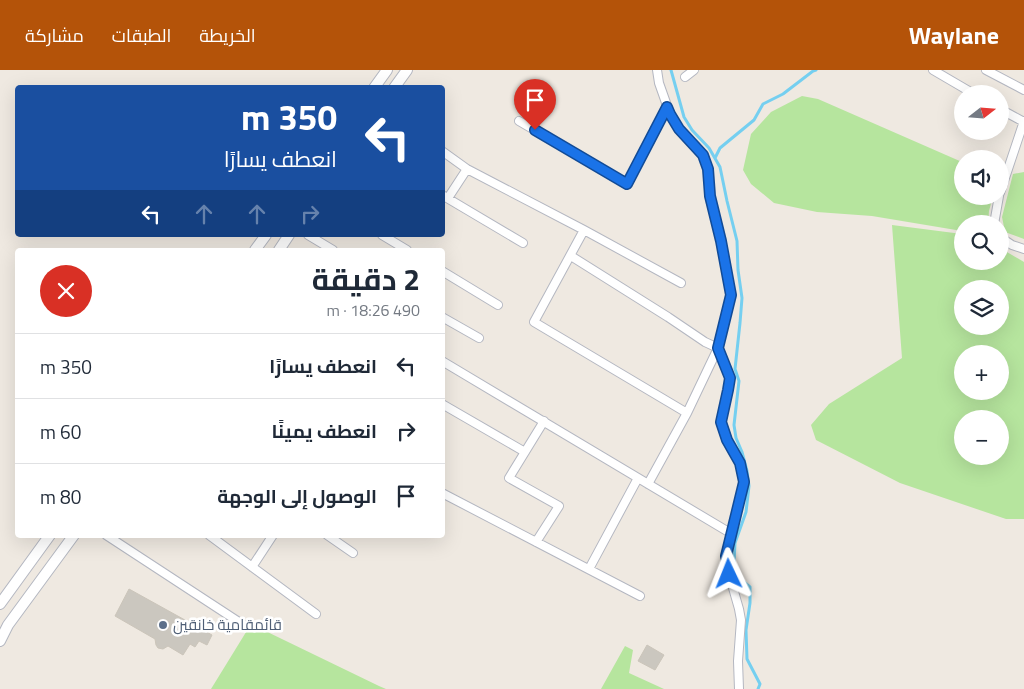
<!DOCTYPE html>
<html lang="ar">
<meta charset="utf-8">
<style>
:root{--surface:#fff;--page:#f6f6f7;--text:#1f2937;--muted:#747a83;--line:#e0e1e3;--accent:#b45309}
body{margin:0;font-family:"Titillium Web",Cairo,sans-serif;background:var(--page);color:var(--text);direction:rtl;height:100vh;display:flex;flex-direction:column;font-size:19px;white-space:nowrap}
*{box-sizing:border-box;margin:0}
p{font-size:16px;color:var(--muted)}
.icon{flex:none;width:28px;height:28px;fill:none;stroke:currentColor;stroke-width:2;stroke-linecap:round;stroke-linejoin:round}
.map{position:relative;flex:1;overflow:hidden;direction:ltr}
.details{position:absolute;left:15px;top:178px;width:430px;height:290px;display:flex;flex-direction:column;background:var(--surface);border-radius:5px;box-shadow:0 5px 20px #0002;direction:rtl}
.details>*{flex:none}
.top-card{position:absolute;left:15px;top:15px;width:430px;height:152px;border-radius:5px;box-shadow:0 5px 20px #0002;direction:rtl;background:#1a4fa0;color:#fff;overflow:hidden}
.needle{width:32px;rotate:73deg}
.tools{position:absolute;left:954px;top:15px;display:grid;gap:10px}
.tools a{display:grid;place-items:center;width:55px;height:55px;border-radius:50%;background:var(--surface);box-shadow:0 5px 20px #0002;font-size:25px}
.pin{position:absolute;display:grid;place-items:center;width:42px;height:42px;color:#fff;margin:-51px -21px;border-radius:50% 50% 50% 0;rotate:-45deg;box-shadow:0 0 5px #0007}
.pin .icon{rotate:45deg}
.me{position:absolute;width:55px;margin:-28px;rotate:358deg;stroke-linejoin:round;filter:drop-shadow(0 0 4px #0008)}
.turn{display:flex;align-items:center;gap:18px;height:105px;padding:0 25px;font-size:22px}
.turn .icon{width:65px;height:65px;stroke-width:2.5}
.turn b{display:block;font-size:35px;line-height:42px}
.lanes{display:flex;align-items:center;height:48px;padding:0 25px;background:#0003;justify-content:center;gap:25px;direction:ltr}
.lanes .off{opacity:.35}
.round{display:grid;place-items:center;flex:none;width:52px;height:52px;border-radius:26px;background:var(--page)}
.summary{display:flex;align-items:center;justify-content:space-between;height:85px;padding:0 25px}
h1{font-size:30px;font-weight:700;line-height:38px}
ul{padding:0;list-style:none}
li{display:flex;align-items:center;gap:15px;height:65px;padding:0 25px;border-top:1px solid var(--line)}
li div{flex:1}
li b{display:block;font-size:19px}
li em{font-style:normal}
header{display:flex;align-items:center;gap:30px;box-sizing:border-box;height:70px;padding:0 25px;background:var(--accent);color:#fff}
header strong{font-size:24px}
nav{display:flex;gap:28px;margin-inline-start:auto;font-size:18px}
.map>svg:first-child{display:block}
</style>
<header>
<strong>Waylane</strong>
<nav><a>الخريطة</a><a>الطبقات</a><a>مشاركة</a></nav>
</header>
<div class="map">
<svg width="1024" height="619" viewBox="0 0 1024 619">
<rect width="100%" height="100%" fill="#efe9e1"/>
<path fill="#b6e59e" fill-rule="evenodd" d="M802 26 818 29 962 92V126H993L989 141 988 154H962V161L872 146 817 142 774 133 751 114 743 100 751 64 771 42Z
M1024 102V169L1005 162 1002 147 1013 104Z
M892 155 962 164V191H1000V178L1024 192V449H1006L900 413 816 370 811 355 829 334 902 288ZM962 219H1000V256H962ZM962 284H1000V321H962ZM962 349H1000V386H962Z
M251 554 379 616 386 619H211Z
M625 576 633 580 629 603 664 619H601Z"/>
<g fill="none" stroke-linecap="round" stroke-linejoin="round">
<path stroke="#75cff0" stroke-width="3" d="M671 0 684 47 692 60 709 78 720 97 727 131 737 171 738 200 742 228 740 253 735 299 739 311 734 355 736 368 742 382 747 401 749 416 746 442 735 473 734 493 739 508 750 517V533L746 560 747 589 760 614 758 619
M715 88 720 78 754 50 763 34 783 24 813 1 816 0"/>
</g>
<path fill="#cbc7bf" stroke="#cbc5ba" d="M129 519 212 565 207 575 199 571 195 577 190 574 183 585 168 576 163 579 158 578 156 575 155 569 115 546Z
M647 575 664 585 655 600 638 591Z"/>
<g fill="none" stroke-linecap="round" stroke-linejoin="round">
<g stroke="#b4b7c1" stroke-width="10">
<path id="street" d="M657 0 659 13 670 44 679 59 703 85 708 99 710 126 721 171 731 225 718 278 730 308 728 320 721 352 727 370 740 393 744 412 727 486 729 504 739 539 741 550 738 591 739 619
M933 0 974 24
M986 0 1024 20
M685 7 694 0
M1000 39 1024 52
M519 51 627 114 667 37
M442 81 467 99 584 160 681 213
M1000 123 1024 51
M442 125 523 173
M448 128 467 99
M994 154 999 126
M584 160 534 252 687 343
M308 165 333 180
M382 165 407 180
M1000 167 1012 175 1024 179
M571 186 668 247 705 272 718 278 687 343 648 414
M442 201 498 235
M442 247 479 268
M442 291 732 464
M442 334 525 382
M442 423 640 526
M106 465 242 554
M209 465 316 544
M327 465 353 483
M536 472 559 436 509 408 544 351
M252 497 273 465
M589 499 638 408"/>
</g>
<g stroke="#b4b7c1" stroke-width="12">
<path id="secondary" d="M374 18 387 0
M394 18 407 0
M255 180 266 165
M279 180 289 165
M0 534 50 465
M0 571 8 555 74 465"/>
</g>
<use href="#street" stroke="#fff" stroke-width="8"/>
<use href="#secondary" stroke="#fff" stroke-width="10"/>
</g>
<g fill="none" stroke-linecap="round" stroke-linejoin="round">
<g stroke="#114b97" stroke-width="12">
<path id="route" d="M535 60 627 114 667 37 670 44 679 59 703 85 708 99 710 126 721 171 731 225 718 278 730 308 728 320 721 352 727 370 740 393 744 412 726 486 729 504"/>
</g>
<use href="#route" stroke="#1a73e8" stroke-width="9"/>
</g>
<circle fill="#5c6f8a" stroke="#fff" stroke-width="2" cx="163" cy="555" r="5"/>
<g text-anchor="middle" stroke-width="5" stroke-linejoin="round" paint-order="stroke">
<g font-size="15" fill="#4e5e75" stroke="#fff" text-anchor="start">
<text x="173" y="560">قائمقامية خانقين</text>
</g>
</g>
</svg>
<div class="tools">
<a><svg class="needle" viewBox="-14 -14 28 28"><path d="M0-13l5 13h-10z" fill="#e53935"/><path d="M0 13l5-13h-10z" fill="#747a83"/></svg></a>
<a><svg class="icon" aria-label="sound" viewBox="0 0 24 24"><path d="M4 9h4l5-4v14l-5-4H4zM17 9q2 3 0 6"/></svg></a>
<a><svg class="icon" aria-label="search" viewBox="0 0 24 24"><circle cx="10" cy="10" r="6"/><path d="M15 15l6 6"/></svg></a>
<a><svg class="icon" aria-label="layers" viewBox="0 0 24 24"><path d="M12 4l9 5-9 5-9-5zM3 14l9 5 9-5"/></svg></a>
<a>+</a>
<a>−</a>
</div>
<div class="pin" style="left:535px;top:60px;background:#d93025"><svg class="icon" aria-label="arrive" viewBox="0 0 24 24"><path d="M6 21V4h12l-3 4 3 4H6"/></svg></div>
<svg class="me" style="left:729px;top:504px" viewBox="-20 -20 40 40"><path d="M0-17L14 15 0 8-14 15z" fill="#1a73e8" stroke="#fff" stroke-width="4"/></svg>
<div class="top-card">
<div class="turn"><svg class="icon" aria-label="left" viewBox="0 0 24 24"><path d="M17 20v-9H6M10 6l-5 5 5 5"/></svg><div><b>350 m</b>انعطف يسارًا</div></div>
<div class="lanes"><svg class="icon" aria-label="left" viewBox="0 0 24 24"><path d="M17 20v-9H6M10 6l-5 5 5 5"/></svg><svg class="icon off" aria-label="ahead" viewBox="0 0 24 24"><path d="M12 20V5M6 11l6-6 6 6"/></svg><svg class="icon off" aria-label="ahead" viewBox="0 0 24 24"><path d="M12 20V5M6 11l6-6 6 6"/></svg><svg class="icon off" aria-label="right" viewBox="0 0 24 24"><path d="M7 20v-9h11M14 6l5 5-5 5"/></svg></div>
</div>
<section class="details">
<div class="summary"><div><h1>2 دقيقة</h1><p>490 m · 18:26</p></div><a class="round" style="background:#d93025;color:#fff"><svg class="icon" aria-label="close" viewBox="0 0 24 24"><path d="M6 6l12 12M18 6L6 18"/></svg></a></div>
<ul>
<li><svg class="icon" aria-label="left" viewBox="0 0 24 24"><path d="M17 20v-9H6M10 6l-5 5 5 5"/></svg><div><b>انعطف يسارًا</b></div><em>350 m</em></li>
<li><svg class="icon" aria-label="right" viewBox="0 0 24 24"><path d="M7 20v-9h11M14 6l5 5-5 5"/></svg><div><b>انعطف يمينًا</b></div><em>60 m</em></li>
<li><svg class="icon" aria-label="arrive" viewBox="0 0 24 24"><path d="M6 21V4h12l-3 4 3 4H6"/></svg><div><b>الوصول إلى الوجهة</b></div><em>80 m</em></li>
</ul>
</section>
</div>
